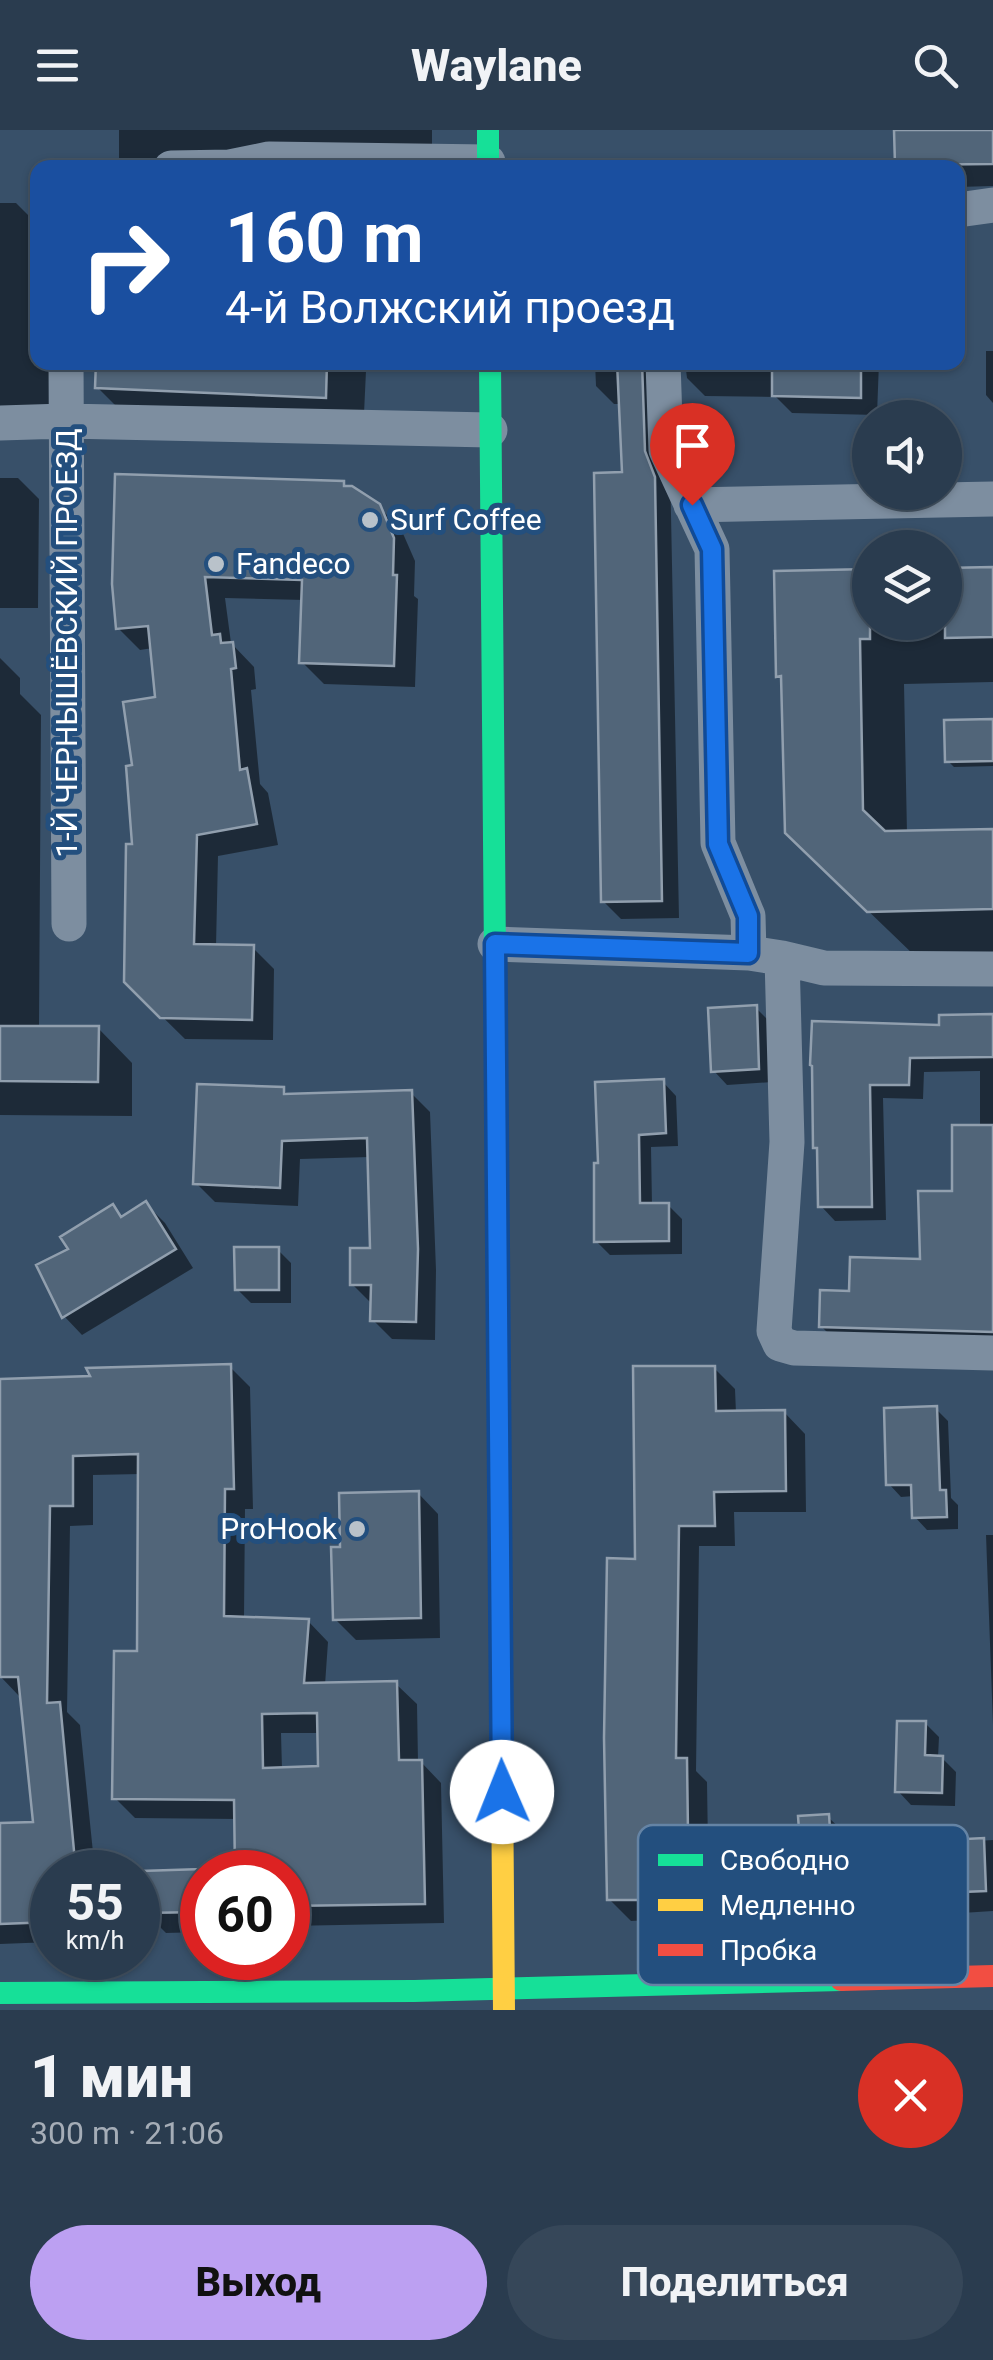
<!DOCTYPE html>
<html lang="ru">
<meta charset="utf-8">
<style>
:root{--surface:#2a3c4f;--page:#364759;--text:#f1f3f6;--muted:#a5adb7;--line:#465666;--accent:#bca0f2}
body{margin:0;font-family:Roboto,sans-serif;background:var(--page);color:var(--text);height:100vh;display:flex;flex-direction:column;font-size:38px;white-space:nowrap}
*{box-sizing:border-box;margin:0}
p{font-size:32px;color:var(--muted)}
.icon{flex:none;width:55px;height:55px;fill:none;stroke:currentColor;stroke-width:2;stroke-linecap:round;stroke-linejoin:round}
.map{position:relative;height:1880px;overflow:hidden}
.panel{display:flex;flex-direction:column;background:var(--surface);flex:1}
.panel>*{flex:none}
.top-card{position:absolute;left:30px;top:30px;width:935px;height:210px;border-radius:20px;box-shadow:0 2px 8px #0004,0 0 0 2px var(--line);background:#1a4fa0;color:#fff;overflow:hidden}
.fabs{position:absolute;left:852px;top:270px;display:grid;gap:20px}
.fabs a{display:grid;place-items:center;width:110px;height:110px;border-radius:50%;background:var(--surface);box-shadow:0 2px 8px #0004,0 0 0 2px var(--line);font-size:50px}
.speed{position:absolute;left:30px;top:1720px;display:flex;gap:20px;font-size:50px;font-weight:700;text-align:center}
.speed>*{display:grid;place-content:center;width:130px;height:130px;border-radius:50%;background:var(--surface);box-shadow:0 2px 8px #0004,0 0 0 2px var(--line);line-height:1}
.speed small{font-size:25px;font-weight:400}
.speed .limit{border:15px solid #d22;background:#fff;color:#111}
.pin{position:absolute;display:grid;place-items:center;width:85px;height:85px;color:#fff;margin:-102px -42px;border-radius:50% 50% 50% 0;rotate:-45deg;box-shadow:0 0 10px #0007}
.pin .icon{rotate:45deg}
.me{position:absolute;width:110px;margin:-55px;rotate:359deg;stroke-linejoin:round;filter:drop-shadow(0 0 8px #0008)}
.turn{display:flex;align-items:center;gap:35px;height:210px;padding:0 30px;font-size:45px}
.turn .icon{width:130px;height:130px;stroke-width:2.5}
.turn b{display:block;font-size:70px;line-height:85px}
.round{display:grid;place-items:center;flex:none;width:105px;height:105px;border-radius:52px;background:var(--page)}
.overview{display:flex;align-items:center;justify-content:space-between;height:170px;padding:0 30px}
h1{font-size:60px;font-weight:800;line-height:75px}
.button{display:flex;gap:20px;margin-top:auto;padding:20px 30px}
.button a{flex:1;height:115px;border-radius:60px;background:var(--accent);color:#111;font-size:40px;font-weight:800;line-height:115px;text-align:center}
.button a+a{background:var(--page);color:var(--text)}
header{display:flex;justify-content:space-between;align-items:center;height:130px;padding:0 30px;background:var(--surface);font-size:45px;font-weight:800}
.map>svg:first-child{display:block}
</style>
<header><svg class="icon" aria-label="menu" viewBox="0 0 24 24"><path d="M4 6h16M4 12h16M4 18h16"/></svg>Waylane<svg class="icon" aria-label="search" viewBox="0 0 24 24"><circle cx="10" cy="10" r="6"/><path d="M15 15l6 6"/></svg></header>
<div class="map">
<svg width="993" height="1880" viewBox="0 0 993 1880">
<rect width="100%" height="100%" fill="#385069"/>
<path fill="#0007" fill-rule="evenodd" d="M119 0H432V38H119Z
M897 0H993V56L958 57V38H901L897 34Z
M0 73H16L38 95V232H50V282H0Z
M986 221H993V273L986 265Z
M98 232H357L366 241 363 305 136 296 97 257Z
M595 232H668L679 788 621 789 603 771 625 345 622 274H614L596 256Z
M685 232H879L877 285 792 283 776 267 705 266 687 248Z
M0 348H18L39 369 38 478H0Z
M342 353 378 376 401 399 415 431 414 466 418 469 415 557 324 554 302 532 304 470 225 468 231 513 254 537 256 559 251 560 260 654 268 663 278 715 218 726 216 817 253 818 274 839 273 910 185 909 126 851 135 716V638L158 569 153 518 140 520 118 498Z
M993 439V552L904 554 907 703 993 702V825L915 826 834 748 784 551 779 546 870 442V492H945V440Z
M0 528 20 548V564L41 585 39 898H98L132 933V986L0 985Z
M993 592V636L954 637 948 631Z
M756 878 769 891 772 952 727 955 714 941Z
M993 887V1215L836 1211 821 1196 852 1163 923 1132 955 1063 980 997V941L924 942 923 969 883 968 886 1090 835 1091 821 1076 815 936 941 898Z
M663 952 676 966 678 1016 651 1017 652 1075H668L682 1089V1124L610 1125 596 1111 600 1035Z
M283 960 290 966 411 963 430 982 436 1140 435 1210 392 1209 373 1190 371 1173 352 1154 372 1121 370 1027 300 1029 298 1076 215 1072 196 1053Z
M146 1074 165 1093 193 1138 82 1205 64 1186 113 1077 123 1088Z
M278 1120 291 1133V1173H251L237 1159Z
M230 1237 250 1257 253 1379H245L244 1489 308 1491 328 1512 325 1555 396 1554 417 1574 418 1632H421L441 1653 444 1793 288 1796V1742H202V1802L166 1803 145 1782 144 1743 238 1740 237 1689 135 1688 115 1668 140 1524 141 1344 93 1345V1395L70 1396 67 1582 80 1595 95 1742H52V1812L0 1814V1695L36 1694 20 1567 0 1546V1251L94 1249ZM281 1603H320L321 1638 282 1639Z
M714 1238 735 1259 736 1283 784 1282 805 1304 806 1382H734L735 1416H699L696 1641 707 1652 709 1781 788 1778 801 1702 828 1687 850 1708V1718L993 1710V1781L962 1783 956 1777 831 1784 832 1842 707 1843 688 1824H673L652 1803 651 1790 631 1791 609 1769 637 1431Z
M936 1279 948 1291 951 1368 958 1375V1399L927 1400 915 1387 914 1366 901 1367 889 1354Z
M418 1363 438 1384 440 1508 356 1510 335 1489 343 1419Z
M986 1405H993V1595Z
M925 1593 939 1607 938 1628H942L956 1642 955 1676 911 1675 898 1661Z"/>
<path fill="#516579" stroke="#919fae" stroke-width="2.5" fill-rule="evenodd" d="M894 0H993V34L895 35Z
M96 232H327L326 268 95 258Z
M617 232H642L645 321 655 347 662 771 601 772 594 343 622 342Z
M772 232H861V268L772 266Z
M115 344 344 351V356H352L380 374 394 408 393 445H397L394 536 299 533 302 450 205 447 212 505 220 504 221 513 233 512 236 538 231 539 240 640 247 638 257 694 197 705 194 814 254 815 252 890 160 888 124 852 126 714H132L126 636 132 635 123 572 155 567 148 496 116 499 112 454Z
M993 437V507L945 508V438Z
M870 439V509H860L863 680 885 701 993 699V779L867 782 785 703 781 546 776 547 774 441Z
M993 589V631L945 632 944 590Z
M757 875 759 939 711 942 708 878Z
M993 884V927L910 928 909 955H870L872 1077H818L817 1018H813L812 936 810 935 812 891 939 895V885Z
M0 896H99L98 952 0 951Z
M664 949 666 1003 639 1005 640 1073H669V1111L594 1112V1033H598L595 952Z
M197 954 284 957V964L412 960 418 1119 416 1192 370 1191 371 1155H350V1118H370L367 1008 282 1011 280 1058 193 1054Z
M952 995H993V1202L819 1197 820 1160 849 1161 850 1127 920 1129 918 1061H952Z
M146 1071 176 1119 62 1188 36 1135 68 1119 60 1107 113 1074 121 1087Z
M234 1117H279V1160H235Z
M231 1234 234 1359H225L224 1486 309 1489 304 1553 397 1551 399 1630H422L425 1774 288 1776V1742H235L234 1670 112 1669 114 1521H137L138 1324 73 1326V1376H50L47 1573 60 1572 76 1742H52V1792L0 1794V1693L33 1692 18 1547H0V1249L90 1246 86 1238ZM317 1583 318 1636 263 1638 262 1584Z
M633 1236H715L716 1281 785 1280 786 1361 714 1362 715 1396H679L676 1628H687L689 1779 785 1776 781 1701 799 1700 798 1686 829 1684 831 1716 984 1708 986 1761 938 1763V1757L811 1763 812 1822 787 1823V1819L683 1822 682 1803 649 1804 648 1770H607L604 1608 607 1428 635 1429Z
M937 1276 940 1360H946L947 1387 912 1388 911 1355H886L884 1278Z
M419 1361 421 1488 333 1490 331 1417H340L339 1363Z
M897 1591H926L925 1625 943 1626 942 1663 895 1662Z
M202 1739V1782L143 1783 141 1741Z"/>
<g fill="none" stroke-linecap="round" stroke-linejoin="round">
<path stroke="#7d8ea0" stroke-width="35" d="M171 38 230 37 269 29 488 32
M958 80 993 75
M66 232 69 794
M663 232 666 320 712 419 718 713 748 786 749 823
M0 293 65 291 490 300
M691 375 993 369
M495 814 749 823 782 828 824 838 993 839
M782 828 787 1012 774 1201 780 1214 794 1218 993 1223"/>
<path stroke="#16e098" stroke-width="22" d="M488 0V38
M490 232 498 1187
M0 1863 414 1861 841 1850"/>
<path stroke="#ffcf43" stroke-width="22" d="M498 1187 504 1880"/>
<path stroke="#f24e42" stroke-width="22" d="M841 1850 993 1846"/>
</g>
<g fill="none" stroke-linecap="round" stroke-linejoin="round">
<g stroke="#114b97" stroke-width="25">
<path id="route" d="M502 1662 495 814 748 823V786L718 714 712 419 692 375"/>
</g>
<use href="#route" stroke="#1a73e8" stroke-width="18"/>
</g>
<g fill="#b9c2ca" stroke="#234f7e" stroke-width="4">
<circle cx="370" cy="390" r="10"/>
<circle cx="216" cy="434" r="10"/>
<circle cx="357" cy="1399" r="10"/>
</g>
<g text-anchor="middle" stroke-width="10" stroke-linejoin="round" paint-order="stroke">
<g font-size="30" fill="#fff" stroke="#234f7e" text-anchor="start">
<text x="390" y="400">Surf Coffee</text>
<text x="236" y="444">Fandeco</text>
<text x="337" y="1409" text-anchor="end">ProHook</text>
</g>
<g font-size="30" fill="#fff" stroke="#234f7e">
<text transform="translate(67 513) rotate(-90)" y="10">1-Й ЧЕРНЫШЁВСКИЙ ПРОЕЗД</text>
</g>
</g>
<rect x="638" y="1695" width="330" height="160" rx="15" fill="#234f7e" stroke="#6584a5" stroke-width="2.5"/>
<rect x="658" y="1724" width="45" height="12" fill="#16e098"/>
<rect x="658" y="1769" width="45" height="12" fill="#ffcf43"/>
<rect x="658" y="1814" width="45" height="12" fill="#f24e42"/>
<g font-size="28" fill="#fff">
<text x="720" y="1740">Свободно</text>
<text x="720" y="1785">Медленно</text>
<text x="720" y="1830">Пробка</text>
</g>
</svg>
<div class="fabs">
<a><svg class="icon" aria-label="sound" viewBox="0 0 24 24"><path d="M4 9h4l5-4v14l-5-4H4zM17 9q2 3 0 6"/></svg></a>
<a><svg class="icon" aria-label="layers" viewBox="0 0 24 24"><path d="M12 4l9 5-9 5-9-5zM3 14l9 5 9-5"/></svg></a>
</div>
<div class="speed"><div>55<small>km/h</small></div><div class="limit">60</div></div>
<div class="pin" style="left:692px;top:375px;background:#d93025"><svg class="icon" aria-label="arrive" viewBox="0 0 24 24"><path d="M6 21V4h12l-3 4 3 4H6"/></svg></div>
<svg class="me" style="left:502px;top:1662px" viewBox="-20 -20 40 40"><circle r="19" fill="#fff"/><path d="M0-13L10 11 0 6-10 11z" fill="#1a73e8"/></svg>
<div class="top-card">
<div class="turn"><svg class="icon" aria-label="right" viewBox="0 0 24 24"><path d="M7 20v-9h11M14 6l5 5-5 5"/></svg><div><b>160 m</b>4-й Волжский проезд</div></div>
</div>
</div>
<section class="panel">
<div class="overview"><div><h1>1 мин</h1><p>300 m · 21:06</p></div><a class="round" style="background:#d93025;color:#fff"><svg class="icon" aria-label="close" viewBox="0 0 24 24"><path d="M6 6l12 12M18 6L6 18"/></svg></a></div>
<div class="button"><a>Выход</a><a>Поделиться</a></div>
</section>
